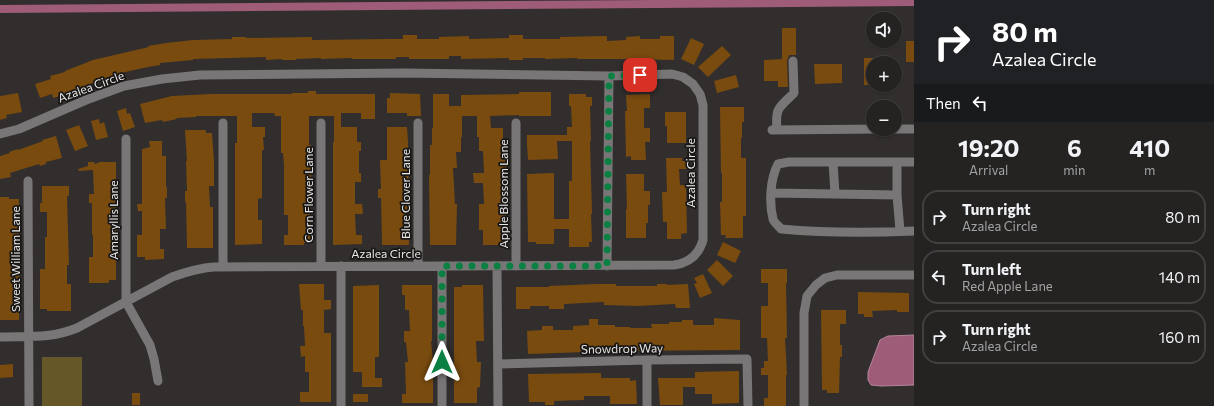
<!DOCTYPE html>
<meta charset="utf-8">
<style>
:root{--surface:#252222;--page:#312f2f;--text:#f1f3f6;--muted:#a3a4a5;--line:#423f40}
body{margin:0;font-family:Commissioner,sans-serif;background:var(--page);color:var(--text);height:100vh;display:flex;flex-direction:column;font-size:15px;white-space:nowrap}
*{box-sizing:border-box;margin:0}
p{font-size:13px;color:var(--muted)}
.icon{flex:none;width:22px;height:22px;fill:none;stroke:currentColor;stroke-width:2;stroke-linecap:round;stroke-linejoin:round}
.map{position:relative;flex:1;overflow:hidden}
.drawer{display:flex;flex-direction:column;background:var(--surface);width:300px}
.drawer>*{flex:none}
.banner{background:#202124;color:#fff;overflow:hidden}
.tools{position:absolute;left:866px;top:12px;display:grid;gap:8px}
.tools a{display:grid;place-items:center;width:36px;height:36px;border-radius:50%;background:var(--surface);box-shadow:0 1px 3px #0004,0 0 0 1px var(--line);font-size:20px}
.pin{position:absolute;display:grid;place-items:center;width:34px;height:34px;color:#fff;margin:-17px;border-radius:8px;box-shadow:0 2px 6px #0006}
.me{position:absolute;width:44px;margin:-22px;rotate:0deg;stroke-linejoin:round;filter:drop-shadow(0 0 3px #0008)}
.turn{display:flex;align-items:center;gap:14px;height:84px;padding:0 12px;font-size:18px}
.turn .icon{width:52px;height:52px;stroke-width:2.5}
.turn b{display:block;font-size:28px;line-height:34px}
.then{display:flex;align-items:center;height:38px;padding:0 12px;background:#0003;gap:8px;font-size:15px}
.eta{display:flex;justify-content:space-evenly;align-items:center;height:68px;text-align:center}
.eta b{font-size:24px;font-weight:700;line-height:28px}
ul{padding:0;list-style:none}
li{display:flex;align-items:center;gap:12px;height:54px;margin:0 8px 6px;padding:0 4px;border:2px solid var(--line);border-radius:16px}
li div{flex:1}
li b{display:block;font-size:15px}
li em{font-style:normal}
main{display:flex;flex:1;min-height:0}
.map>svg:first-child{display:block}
</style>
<main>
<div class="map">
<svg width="914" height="406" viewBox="0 0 914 406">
<rect width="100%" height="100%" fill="#312e2d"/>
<path fill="#665729" d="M42 357H82V406H42Z"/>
<path fill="#9e5c79" stroke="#b5869a" d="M914 335V385L881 386 871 385 868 380V372L880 340 888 336Z"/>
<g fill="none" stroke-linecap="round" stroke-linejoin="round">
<path stroke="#9e5c79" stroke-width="8" d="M0 9 914 2"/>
</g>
<path fill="#794b0f" d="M782 28H796V55H789L787 61 788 87H778V81H764V60L782 59Z
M403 35H417V39H439V37L469 36V39L509 38V35H523V39H560V37L607 36V41L626 40V37L640 36V39H660V36H674V60L627 59H577V58L545 59V58H523V60H509V58L461 59V56H449V59H409V57H396V59H352V58L321 59V58L296 59V60H282V59L266 60V57L193 59V60L160 63V65L148 67 112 75 113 76 84 86 68 94 53 98 52 94 40 98 35 84 51 79 50 76 65 72V71L93 60 149 47 148 46 166 43 193 40 232 39V37H246V38L312 37V40L387 39H403Z
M691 38 704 44 694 65 681 59Z
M906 41H914V62H906Z
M722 46 731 55 708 77 698 67Z
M864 58H873V85H864Z
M814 64H842V83L815 84Z
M736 75 739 87 717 93 714 81Z
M308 91H316V94H375V119H361V113H341V127H357V142H361V151H359V173H361V182H355V204H362L363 214H355L356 235H362V244L333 245V142H334V116H309V145H311V214H310L311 243H304V245H284V235H288V215H284V166L283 153H281V116H275L274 113H252V127H265V137H263L264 150H262V198L258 199V220H262V244L235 245V143H237V116H196V117L176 118 177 119 163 122 162 120 145 123 140 104 172 96 211 94H292V93H308Z
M519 92H551V116H519V115L490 116 491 128H503V142H506L507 183H505L506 200V245H483V230H479V204H484L483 183H474L473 173H484L483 151H479V137H477V116H462V137H461V152H456L457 168H453L455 204H457L456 245H430L429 175H430V145H432V128H433V94H449V106H461V95L519 94Z
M18 93 22 112 6 115 7 118 0 120V96Z
M390 93 420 94 421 116H407V113H387V98H390Z
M569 94H586V97H592V106H590L591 141H590L592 214H591L592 242H589V247H569V229H554V244H536V242H528L527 174 554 173V219H569V181H572V141H557L558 159 528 160 527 144V135H567V127H572L571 106H569Z
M650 94V108H644V128H650V142H645L646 160H631V156L626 157 625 111H627L626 95Z
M720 107H744V122H742V138H741V158H746V216H743V238H725L726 235H721L720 202H722V173H721Z
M126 108 127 114 130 113 135 127 123 131 117 111Z
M665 112H686V143H667V126H665Z
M99 119 100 124 104 122 108 137 96 140 91 121Z
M79 125 88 146 75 151 66 130Z
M387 127H407L408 142 409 245H382L381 198H378V189H381L380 160H387Z
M185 130H206V133H212L214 161V186H209L210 207H213V248H187L186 202H185V191H187L186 161H187Z
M56 136 62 158 46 162V164L40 166 39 164 10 173 11 177 0 179V156L10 153 9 152 18 149V150L43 141 42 140Z
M149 141H162V156H166V187H167V198H165L166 229H160V249H164V259L145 260V257H137V235H142V211H138L137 204H142V149L150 147Z
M666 158H682V161H687V169H679L680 185H686L687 233 681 234V239H667V222H663L662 192H667Z
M88 162H94L95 164 100 162H116V280H109V283H89V257H93V235H92V203H89V194H94L93 170 79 171 78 169 88 166Z
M626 174H644V191H650V205H648V223H646V238H626V209H627Z
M42 186H69V196H67L69 265H67V284H71V311H47V309H40V269H45V237H47V212H40V203H42Z
M0 197H9V199H19V320H0Z
M723 242 741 251 735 263 717 255Z
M717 260 733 276 723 286 707 270Z
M761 269H787V283H786L787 338H785L787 375H786V406H764V398H768V375H761V368H764V361H768L767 338H761V306H768V283H761Z
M703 274 712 293 700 298 694 284 697 283 694 278Z
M299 284H324V300H331V309L324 310V333H331V402H300V392H309V372H305V356L301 357 300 346H305L304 326H303V310H301Z
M596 284H616V286H657V284H667V285L688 284 690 308H676L675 304 638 306 604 305V302L564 304V309H549V306H530V309H516V287H549V286Z
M379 285V357H375V378H382V387H362V372H353V286Z
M402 285H432V341H431L433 362V403H402V394H406L405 362H408L406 342H404V331H410L409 310H405V295H402Z
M462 285H483L484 341H476L477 362H481L480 387 477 388V403H454V287H462Z
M858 292 909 293V312H897V310L872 311 873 317H864V314H858Z
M821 310H846V324H840V345H842V357H840L839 393H827V390H822Z
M714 318 740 320V350L615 351 528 354 527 331 542 330V326H553V330H573V326L589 325V319H598V325H615V327H630V328H652L651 324H669V322H682V320H693V325H714Z
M13 364V377L0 378V365Z
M739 371V403L712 404V394H695V387H683V405H660L658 378H695V372Z
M601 373V378H630V381L636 380 637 404H610V396H584V400L554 401V405H545V402H529L528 374Z
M132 393H140V405H132Z
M353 394H368V402H353Z"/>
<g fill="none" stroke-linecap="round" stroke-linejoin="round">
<path stroke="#787676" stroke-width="9" d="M223 123V266
M321 123V266
M418 123V266
M516 123V266
M895 129H914
M772 130 882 129
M777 130C775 107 779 108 794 93L793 61
M0 134 19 129 86 100 124 86 162 79 200 75 404 73 609 76 672 74 683 77 693 84 700 94 703 105V240C699 254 689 263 674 265L214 267C199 268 186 272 172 277L77 328C50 339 28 336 0 337
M126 139V302L150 345 154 359 158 381
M833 162 835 194
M897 162V195L900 231
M914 162H789L778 164C770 179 769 203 773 219 774 223 779 226 781 229 825 233 870 233 914 231
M28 181 29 406
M772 193 897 195
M341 266V406
M497 266 498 406
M607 266 609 76
M647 360V406
M498 364 647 360 747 359 748 406
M442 406V266
M804 406V313L807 296 816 285 825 278 837 275H914"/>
</g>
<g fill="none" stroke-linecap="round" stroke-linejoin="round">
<path stroke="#0b8043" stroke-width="7" stroke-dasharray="0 12.6" d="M442 362V266H607L609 76 640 75"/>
</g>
<g text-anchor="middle" stroke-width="3.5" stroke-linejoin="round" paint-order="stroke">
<g font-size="12" fill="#eae7e7" stroke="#181716">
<text transform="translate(91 87) rotate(-20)" y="4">Azalea Circle</text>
<text transform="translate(691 173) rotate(-90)" y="4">Azalea Circle</text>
<text transform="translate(406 194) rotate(-90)" y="4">Blue Clover Lane</text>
<text transform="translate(504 194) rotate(-90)" y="4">Apple Blossom Lane</text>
<text transform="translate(309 195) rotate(-90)" y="4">Corn Flower Lane</text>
<text transform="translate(114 220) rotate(-90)" y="4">Amaryllis Lane</text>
<text x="386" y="258">Azalea Circle</text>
<text transform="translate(16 259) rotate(-90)" y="4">Sweet William Lane</text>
<text transform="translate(622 349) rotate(-1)" y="4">Snowdrop Way</text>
</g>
</g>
</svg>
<div class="tools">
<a><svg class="icon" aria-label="sound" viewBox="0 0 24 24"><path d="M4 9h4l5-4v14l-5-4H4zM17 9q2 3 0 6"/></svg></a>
<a>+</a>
<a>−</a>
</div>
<div class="pin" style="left:640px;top:75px;background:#d93025"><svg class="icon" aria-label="arrive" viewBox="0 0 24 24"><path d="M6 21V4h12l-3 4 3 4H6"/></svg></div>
<svg class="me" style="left:442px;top:362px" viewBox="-20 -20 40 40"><path d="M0-17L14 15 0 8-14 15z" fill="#0b8043" stroke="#fff" stroke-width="4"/></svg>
</div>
<section class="drawer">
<div class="banner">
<div class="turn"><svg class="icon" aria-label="right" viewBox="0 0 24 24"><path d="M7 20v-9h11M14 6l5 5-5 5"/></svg><div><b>80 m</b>Azalea Circle</div></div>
<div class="then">Then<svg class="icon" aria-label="left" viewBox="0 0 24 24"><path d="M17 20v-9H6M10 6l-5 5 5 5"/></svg></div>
</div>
<div class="eta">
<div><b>19:20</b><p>Arrival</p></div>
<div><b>6</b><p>min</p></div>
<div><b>410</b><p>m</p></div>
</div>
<ul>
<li><svg class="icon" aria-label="right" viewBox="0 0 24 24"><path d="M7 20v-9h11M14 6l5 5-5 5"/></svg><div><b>Turn right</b><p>Azalea Circle</p></div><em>80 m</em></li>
<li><svg class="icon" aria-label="left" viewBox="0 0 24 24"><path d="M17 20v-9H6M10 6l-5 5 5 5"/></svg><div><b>Turn left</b><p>Red Apple Lane</p></div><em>140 m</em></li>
<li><svg class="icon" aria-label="right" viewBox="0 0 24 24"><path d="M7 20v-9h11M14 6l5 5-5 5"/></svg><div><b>Turn right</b><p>Azalea Circle</p></div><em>160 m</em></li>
</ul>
</section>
</main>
